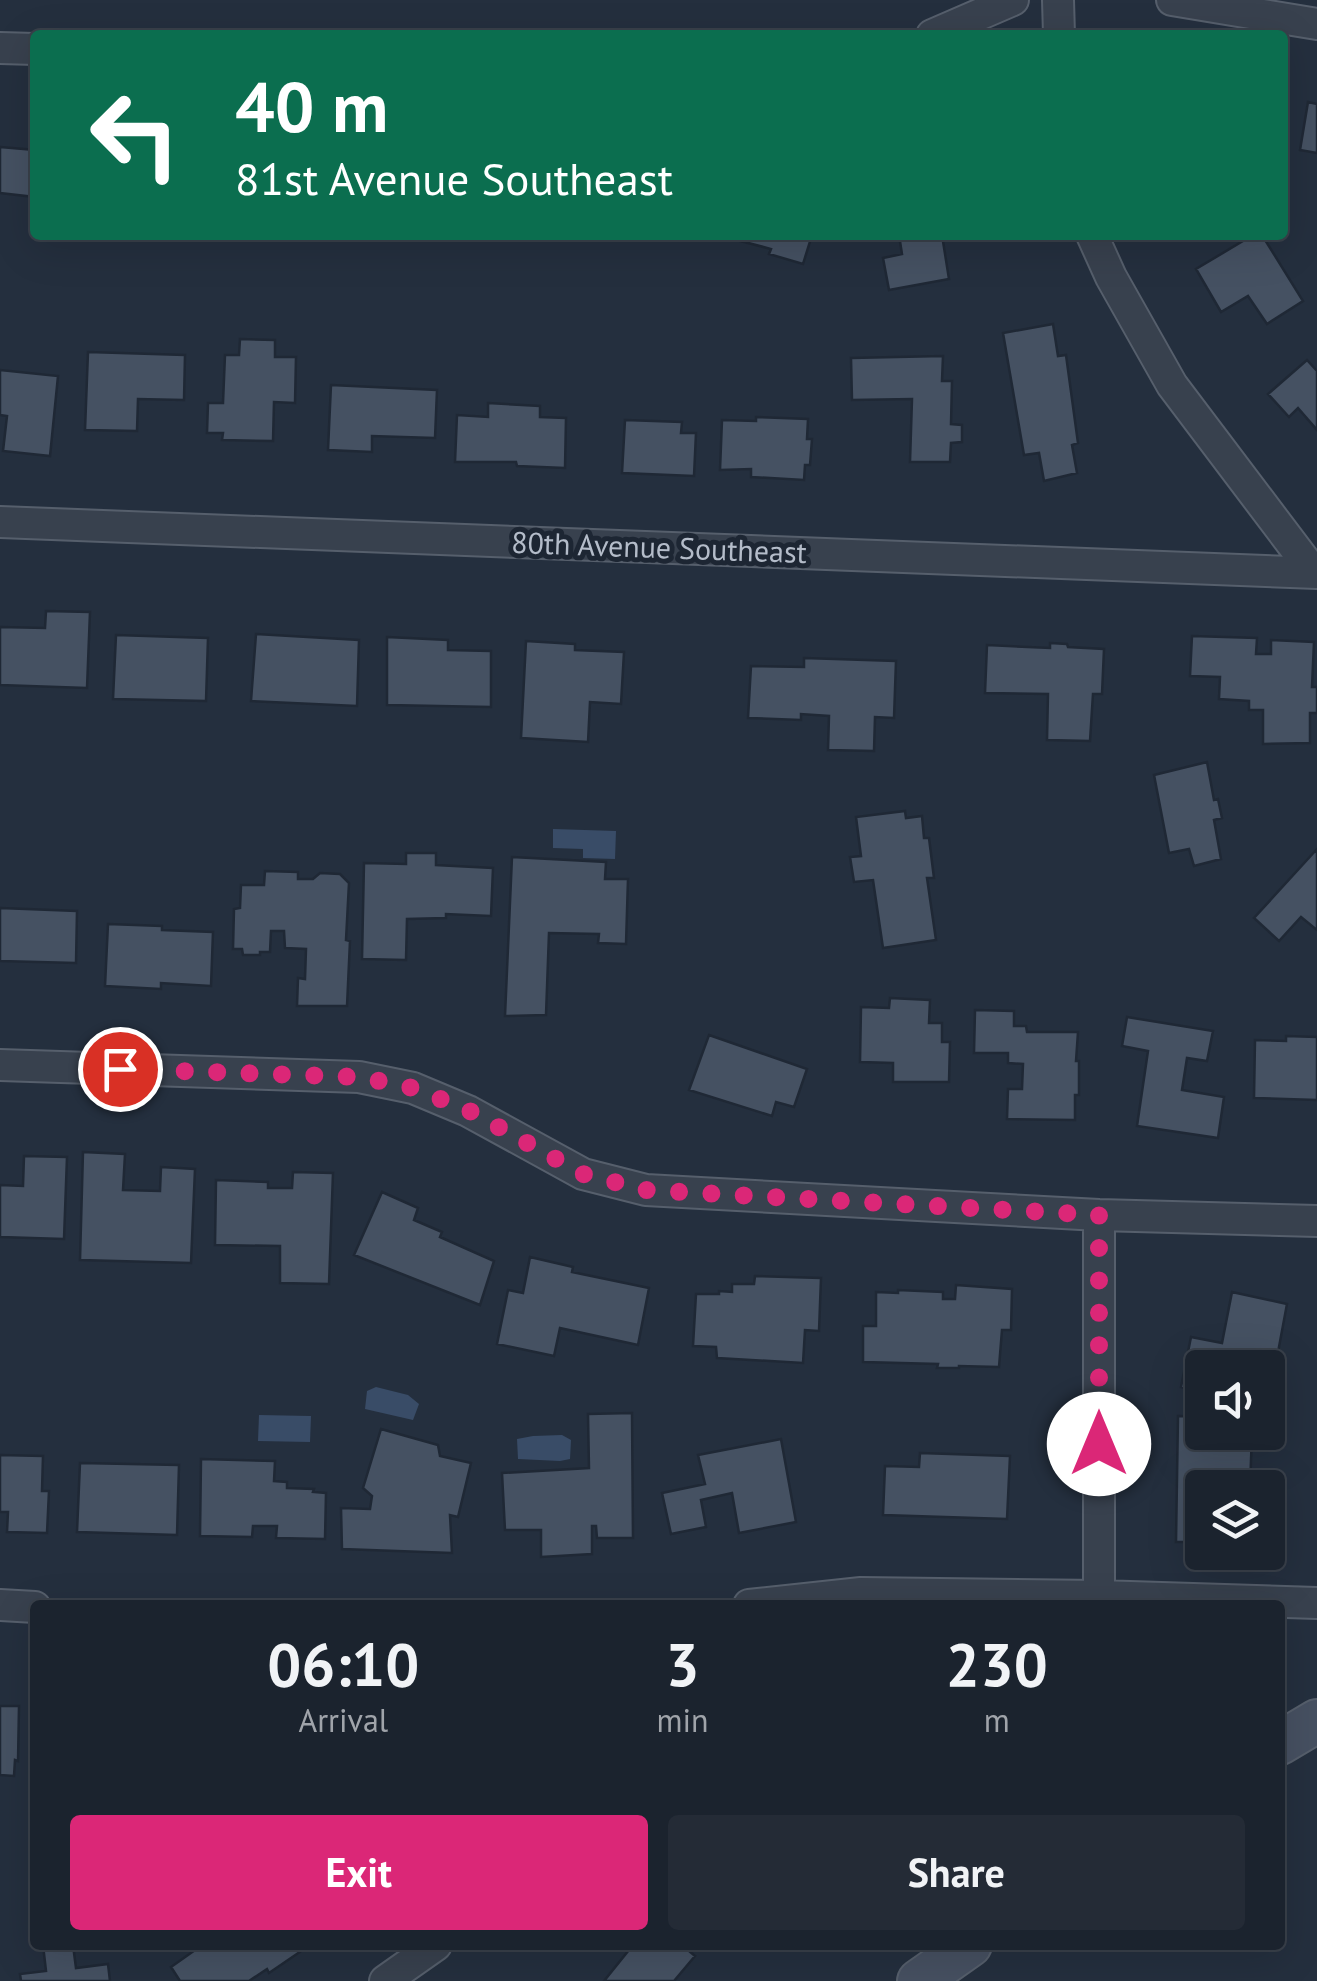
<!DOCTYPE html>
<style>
:root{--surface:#1b232e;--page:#242b36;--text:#f1f3f6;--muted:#a0a4aa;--line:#39404a;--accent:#db2777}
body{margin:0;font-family:"PT Sans",sans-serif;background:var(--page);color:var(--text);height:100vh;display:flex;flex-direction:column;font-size:38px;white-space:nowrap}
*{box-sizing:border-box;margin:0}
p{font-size:32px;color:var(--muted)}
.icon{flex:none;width:55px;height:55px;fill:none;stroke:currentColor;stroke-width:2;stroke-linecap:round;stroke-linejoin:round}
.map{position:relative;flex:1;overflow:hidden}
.side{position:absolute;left:30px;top:1600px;width:1255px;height:350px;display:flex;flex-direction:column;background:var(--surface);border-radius:10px;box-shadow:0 10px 40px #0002,0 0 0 2px var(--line)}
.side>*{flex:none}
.top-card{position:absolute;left:30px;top:30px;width:1258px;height:210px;border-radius:10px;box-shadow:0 10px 40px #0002,0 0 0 2px var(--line);background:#0b6e4f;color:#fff;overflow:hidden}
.fabs{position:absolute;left:1185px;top:1350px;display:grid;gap:20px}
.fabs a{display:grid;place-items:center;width:100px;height:100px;border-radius:10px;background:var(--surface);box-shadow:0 10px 40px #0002,0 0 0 2px var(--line);font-size:50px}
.pin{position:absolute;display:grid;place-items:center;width:85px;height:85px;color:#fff;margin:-42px;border:5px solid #fff;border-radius:50%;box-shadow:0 2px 10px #0007}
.me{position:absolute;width:110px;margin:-55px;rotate:0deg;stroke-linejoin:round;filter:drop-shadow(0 0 8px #0008)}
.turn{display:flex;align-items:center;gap:35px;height:210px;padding:0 40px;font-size:45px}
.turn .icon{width:130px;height:130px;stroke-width:2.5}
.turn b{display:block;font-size:70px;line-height:85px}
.eta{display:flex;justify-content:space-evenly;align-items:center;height:170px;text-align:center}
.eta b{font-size:60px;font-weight:600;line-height:70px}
.action{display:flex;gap:20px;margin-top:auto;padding:20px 40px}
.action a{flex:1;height:115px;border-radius:10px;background:var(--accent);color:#fff;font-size:40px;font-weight:600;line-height:115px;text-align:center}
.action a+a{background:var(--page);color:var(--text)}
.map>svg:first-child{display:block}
</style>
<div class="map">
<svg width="1317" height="1981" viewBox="0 0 1317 1981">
<rect width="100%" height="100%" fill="#242f3e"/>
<path fill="#394c67" d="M553 829 616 831 615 859 583 858V849L553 848Z
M376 1387 408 1395 419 1404 413 1420 365 1409 367 1391Z
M259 1415 311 1416 310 1442 258 1441Z
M562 1435 571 1440 570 1459 560 1461 518 1459 517 1439 533 1436Z"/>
<path fill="#455162" stroke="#1f2835" stroke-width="2.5" d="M1308 102 1317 104V153L1300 150Z
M0 147 35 150V197L0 193Z
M734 235H812L803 264 769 254 771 249 733 239Z
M899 235H942L949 279 889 290 883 258 902 254Z
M1253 235H1262L1303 301 1267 324 1248 296 1221 312 1196 269Z
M1053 324 1058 356 1066 355 1078 443 1072 445 1077 473 1044 481 1039 453 1024 455 1003 333Z
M240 339 275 340V357H296L295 403 274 402 273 441 222 440 223 433H207L208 403H223L225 355H239Z
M88 352 185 355 184 400 138 399 137 431 85 430Z
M943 356 942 381H952L951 424 962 425V442L951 443 950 462H910L912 399 852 400 851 358Z
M1307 360 1317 371V430L1298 408 1289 417 1268 394Z
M0 370 58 376 50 456 3 451 7 416 0 415Z
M331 385 437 390 435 438 372 436V452L328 450Z
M488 403 540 406V417L566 418 565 468 517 466 516 462H455L457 415 488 417Z
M756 417 808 419 807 439H812L810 465H805L804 480 751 477V469L720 470 722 420 756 421Z
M625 420 682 422 681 433H696L694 476 622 473Z
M46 611 90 612 87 688 0 685V627L45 628Z
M256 634 359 640 357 706 251 701Z
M116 635 208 638 206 701 113 699Z
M1192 636 1257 638 1256 654H1271V640L1314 642 1312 687H1317V713H1310V743L1263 744V710H1249V701L1219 699 1220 677 1190 676Z
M387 637 448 640V650L491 651V707L387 705Z
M526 641 575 644V650L624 652 621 704 590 702 588 742 521 738Z
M1050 643 1067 644 1068 647 1104 649 1102 694H1093L1090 741 1047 740 1048 694 985 693 987 645 1050 648Z
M804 658 896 661 894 718 875 717 874 751 828 750 829 716 801 714V720L748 718 751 666 804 667Z
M1207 762 1214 800 1218 799 1222 818 1214 820 1221 859 1194 866 1189 849 1169 853 1154 775Z
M905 811 906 818 922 816 924 838H929L934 878H927L936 940 883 948 873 880 854 882 850 857 861 856 856 817Z
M1317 849V930L1301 917 1279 941 1254 918Z
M406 853H436V865L493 868 491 916 446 914V918L407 919 406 960 362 959 364 863 406 864Z
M512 857 606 862 605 879H628L626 944 598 943 599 934 549 933 546 1015 505 1016Z
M265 871 298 872V879H313L320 873 340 874 349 883 346 940 350 941 347 1006H297L298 978 305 979 306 949 285 948 284 931H271L270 952H260V955H243L242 949H233L234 909 240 908 241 885H264Z
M0 908 77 911 76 963 0 961Z
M108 924 162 926V930L213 932 211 986 161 983V989L105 986Z
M890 998 930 1000 929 1023H942V1042H950L949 1082H893V1063L860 1062 861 1007 889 1008Z
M975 1010 1014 1011V1026H1026L1027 1032H1078L1076 1061H1079V1095H1075V1120L1007 1119 1008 1089H1022L1023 1064 1008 1063V1053H974Z
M1127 1017 1213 1031 1207 1061 1187 1058 1182 1090 1224 1097 1218 1138 1137 1126 1148 1051 1122 1046Z
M709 1035 807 1069 794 1107 776 1102 772 1116 689 1090Z
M1286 1036 1317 1037V1100L1254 1098 1255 1040 1286 1041Z
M83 1152 125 1154 123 1190 160 1191 161 1167 195 1169 191 1263 80 1260Z
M24 1156 67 1157 64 1239 0 1237V1185L23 1186Z
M293 1172 333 1173 329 1284 280 1283V1246L215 1245 216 1180 268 1182V1188H292Z
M382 1192 418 1208 414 1220 442 1232 440 1237 494 1261 480 1305 354 1255Z
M530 1257 573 1267 572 1272 649 1288 638 1345 560 1328 554 1356 497 1344 508 1290 523 1293Z
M755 1276 821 1278 819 1331 805 1330 803 1363 717 1358 716 1347 693 1346 696 1294H719V1291L732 1292V1284H754Z
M956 1285 1012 1289 1011 1330H1002L999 1367 959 1366V1368H937L938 1364 863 1362V1326H876V1292L898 1293V1290L943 1292V1299H955Z
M1232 1292 1287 1304 1268 1406V1368H1202V1392L1181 1387 1191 1337 1222 1343Z
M632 1413 633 1538H597L596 1526H592V1554L541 1557V1530H505L502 1473 589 1468 588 1414Z
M1178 1416 1202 1417V1432H1252L1250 1488H1202V1542H1176Z
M381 1429 438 1445 440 1456 471 1463 458 1517 450 1515 452 1553 342 1549 341 1508 370 1509 372 1496 363 1488Z
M781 1439 796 1522 739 1533 732 1493 701 1500 706 1527 671 1534 662 1493 705 1484 698 1455Z
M920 1453 1010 1456 1007 1519 883 1515 885 1466 919 1467Z
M0 1455 43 1456 42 1491H49L47 1533 7 1532 8 1512H0Z
M201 1459 275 1461 274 1481 287 1482V1488L314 1489 313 1492 326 1493 325 1539 276 1538 277 1526H253L252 1537 200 1536Z
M80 1463 179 1465 177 1535 77 1532Z
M32 1689H35V1750H31Z
M0 1706H19L18 1761 15 1760 14 1776 0 1775Z
M43 1945H73L76 1968 108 1964 110 1981H21L20 1974 46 1971Z
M196 1945H310L269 1973 267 1969 249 1981H180L171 1967 198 1948Z
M633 1945H682L695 1956 674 1981H604Z"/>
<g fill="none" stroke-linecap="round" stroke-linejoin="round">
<g stroke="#565f6c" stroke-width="34">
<path id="street" d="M1058 0 1059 35
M1172 0 1317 24
M932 35 1013 0
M0 48 35 49
M1092 235 1111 277 1172 385 1314 573
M0 522 1317 573
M0 1065 359 1077 413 1088 468 1111 583 1174 646 1190 1099 1215 1317 1221
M1099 1215V1596
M0 1605 35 1607
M749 1605 861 1593 1099 1596 1317 1603
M385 1981 436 1945"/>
</g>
<g stroke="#565f6c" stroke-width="46">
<path id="secondary" d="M1280 1743 1317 1721
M919 1981 970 1945"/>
</g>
<use href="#street" stroke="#38414e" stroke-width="30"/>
<use href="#secondary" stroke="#465061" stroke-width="42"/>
</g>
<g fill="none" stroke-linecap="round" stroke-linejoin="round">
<path stroke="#db2777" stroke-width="18" stroke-dasharray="0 32.4" d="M120 1069 360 1077 413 1088 468 1110 583 1174 646 1190 1099 1215V1444"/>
</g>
<g text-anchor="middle" stroke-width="10" stroke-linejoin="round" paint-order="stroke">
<g font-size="30" fill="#b4bcc9" stroke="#1d2633">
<text transform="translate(659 548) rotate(2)" y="10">80th Avenue Southeast</text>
</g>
</g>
</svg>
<div class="fabs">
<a><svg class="icon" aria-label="sound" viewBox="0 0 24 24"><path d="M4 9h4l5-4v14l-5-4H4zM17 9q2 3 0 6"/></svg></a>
<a><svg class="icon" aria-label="layers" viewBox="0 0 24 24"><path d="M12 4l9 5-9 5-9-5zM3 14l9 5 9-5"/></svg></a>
</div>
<div class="pin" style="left:120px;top:1069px;background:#d93025"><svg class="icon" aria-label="arrive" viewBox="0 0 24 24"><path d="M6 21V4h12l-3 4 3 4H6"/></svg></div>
<svg class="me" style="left:1099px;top:1444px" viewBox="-20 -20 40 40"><circle r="19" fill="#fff"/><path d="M0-13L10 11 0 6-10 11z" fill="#db2777"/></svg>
<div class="top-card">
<div class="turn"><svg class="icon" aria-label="left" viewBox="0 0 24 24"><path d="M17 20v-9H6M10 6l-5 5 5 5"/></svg><div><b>40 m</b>81st Avenue Southeast</div></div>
</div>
<section class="side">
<div class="eta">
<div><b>06:10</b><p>Arrival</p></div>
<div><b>3</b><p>min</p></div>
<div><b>230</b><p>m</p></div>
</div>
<div class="action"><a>Exit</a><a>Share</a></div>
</section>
</div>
